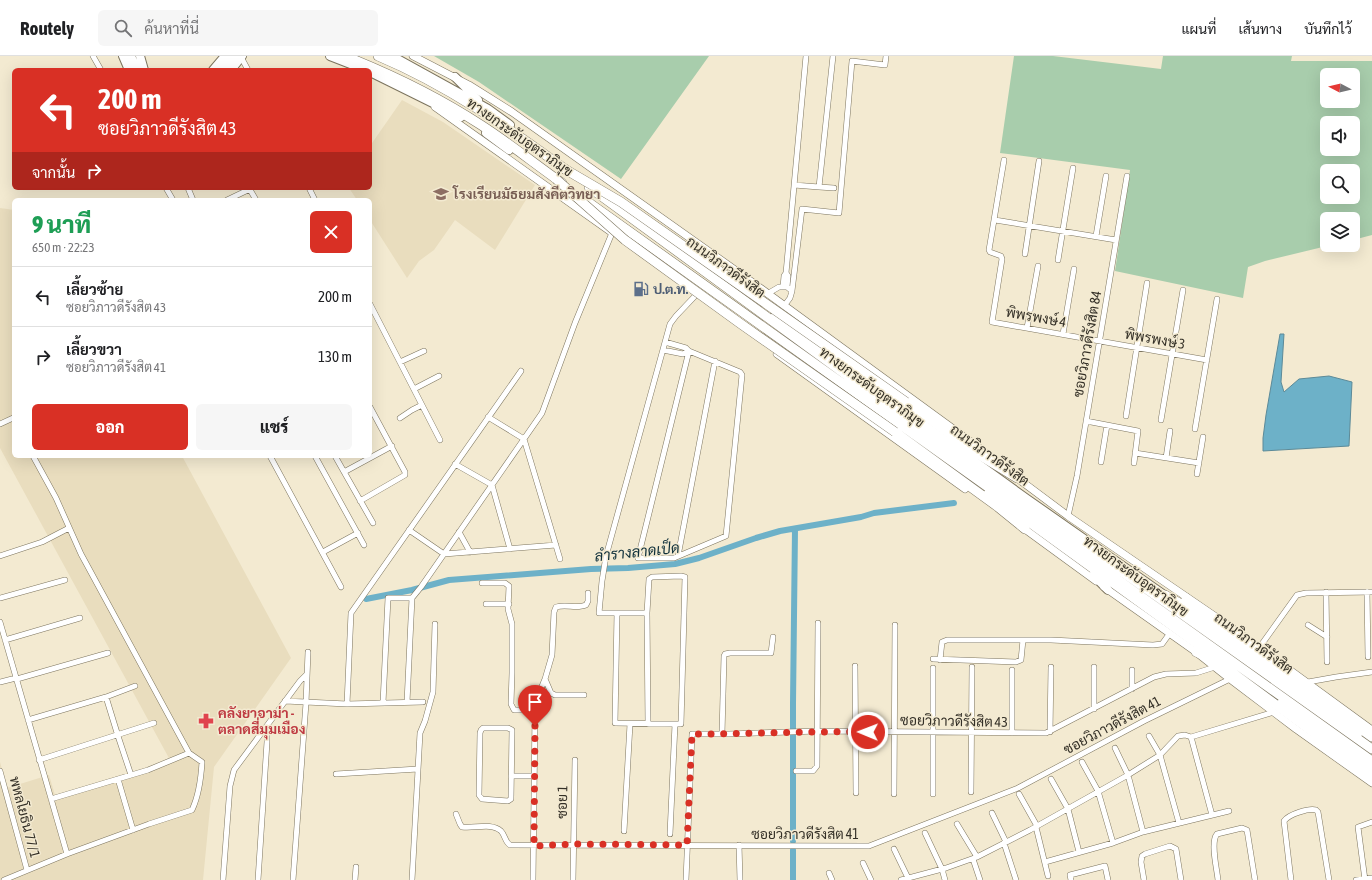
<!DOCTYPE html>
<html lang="th">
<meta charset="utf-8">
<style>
:root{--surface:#fff;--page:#f6f6f6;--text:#202124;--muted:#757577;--line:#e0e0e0;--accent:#d93025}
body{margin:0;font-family:"Asap Condensed",Sarabun,sans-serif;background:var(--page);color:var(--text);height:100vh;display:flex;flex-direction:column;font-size:15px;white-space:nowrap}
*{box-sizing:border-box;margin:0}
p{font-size:13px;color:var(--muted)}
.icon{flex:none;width:22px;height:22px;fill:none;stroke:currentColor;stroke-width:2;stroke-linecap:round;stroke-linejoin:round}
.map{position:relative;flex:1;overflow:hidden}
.drawer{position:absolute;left:12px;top:142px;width:360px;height:260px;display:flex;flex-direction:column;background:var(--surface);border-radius:6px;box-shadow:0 4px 16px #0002}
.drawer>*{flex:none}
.top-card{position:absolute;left:12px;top:12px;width:360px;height:122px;border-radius:6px;box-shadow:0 4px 16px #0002;background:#d93025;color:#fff;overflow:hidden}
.needle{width:26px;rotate:277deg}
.controls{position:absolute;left:1320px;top:12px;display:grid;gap:8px}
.controls a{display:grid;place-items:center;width:40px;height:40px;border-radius:6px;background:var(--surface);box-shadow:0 4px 16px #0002;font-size:20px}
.pin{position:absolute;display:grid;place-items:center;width:34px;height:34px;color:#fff;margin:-41px -17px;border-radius:50% 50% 50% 0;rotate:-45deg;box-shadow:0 0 4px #0007}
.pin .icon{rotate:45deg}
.me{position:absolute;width:44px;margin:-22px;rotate:271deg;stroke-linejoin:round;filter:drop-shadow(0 0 3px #0008)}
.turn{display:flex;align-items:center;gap:14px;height:84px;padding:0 20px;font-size:18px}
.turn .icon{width:52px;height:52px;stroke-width:2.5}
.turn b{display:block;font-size:28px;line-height:34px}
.then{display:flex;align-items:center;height:38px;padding:0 20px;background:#0003;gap:8px;font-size:15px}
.round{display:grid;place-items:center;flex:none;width:42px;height:42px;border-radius:6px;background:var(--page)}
.summary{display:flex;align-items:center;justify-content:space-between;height:68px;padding:0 20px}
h1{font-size:24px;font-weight:800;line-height:30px;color:#1e9e55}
.button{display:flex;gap:8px;margin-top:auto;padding:8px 20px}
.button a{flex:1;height:46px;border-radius:6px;background:var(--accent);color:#fff;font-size:16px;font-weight:800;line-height:46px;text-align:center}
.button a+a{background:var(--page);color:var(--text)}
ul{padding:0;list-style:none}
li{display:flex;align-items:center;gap:12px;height:60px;padding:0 20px;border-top:1px solid var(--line)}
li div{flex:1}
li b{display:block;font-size:15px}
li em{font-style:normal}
header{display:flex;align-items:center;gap:24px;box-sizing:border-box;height:56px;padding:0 20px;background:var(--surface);border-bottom:1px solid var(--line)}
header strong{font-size:19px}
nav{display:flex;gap:22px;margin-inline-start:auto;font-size:14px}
.search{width:280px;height:36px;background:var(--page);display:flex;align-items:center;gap:10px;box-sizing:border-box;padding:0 14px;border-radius:6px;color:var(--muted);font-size:15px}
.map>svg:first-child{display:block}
</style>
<header>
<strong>Routely</strong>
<div class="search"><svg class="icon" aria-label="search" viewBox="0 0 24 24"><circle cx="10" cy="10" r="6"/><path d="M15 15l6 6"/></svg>ค้นหาที่นี่</div>
<nav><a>แผนที่</a><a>เส้นทาง</a><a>บันทึกไว้</a></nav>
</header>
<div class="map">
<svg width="1372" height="824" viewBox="0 0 1372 824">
<rect width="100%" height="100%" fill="#f3ead1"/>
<path fill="#e9ddbe" d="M402 44 443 66 535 129 495 194 455 164 434 194 419 205 407 222 370 164V144H357L349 132H370V90Z
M0 152 14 154V400H182L291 602 214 711 203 824H0V706L7 732 49 719 55 739 170 704 0 392Z"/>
<path fill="#a8cdac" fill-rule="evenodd" d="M434 0H709L621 123 479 26Z
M1014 0H1053L1161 13 1163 0H1292L1291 5H1372V179L1353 184V163H1327V189H1331L1265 205 1248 211 1243 242 1115 215 1130 114 1000 97ZM1327 19H1353V45H1327ZM1327 67H1353V93H1327ZM1327 115H1353V141H1327Z"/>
<path fill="#6db1c8" stroke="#5c8a98" d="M1280 278H1284L1281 326 1284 336 1299 323 1329 320 1352 326 1349 390 1263 395V382L1266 359Z"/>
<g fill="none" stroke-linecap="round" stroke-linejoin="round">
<path stroke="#6db1c8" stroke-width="6" d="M366 543 412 534 449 524 591 513 628 512 675 508 699 502 756 482 780 475 861 461 874 457 954 447
M793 785V647L795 473
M793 794V824"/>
<g stroke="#7d755f" stroke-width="6">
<path id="minor" d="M93 0 101 14
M241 1 248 14
M1004 104 989 194 990 196 1001 200 1002 203 992 266 1207 304
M794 129 819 131 833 0
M819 131 834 132
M166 132 173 144
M188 132 193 144
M249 132 256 144
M309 132 315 144
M227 144 250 133
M995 164 1116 184
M1096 180 1106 120
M1025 198 1039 105
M1058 204 1073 112
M786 217 806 0
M783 231 784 220 786 217 788 220 787 231
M792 235 802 153 839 157 852 5 885 9 886 0
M767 238 779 231H787L792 235 790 242 784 250
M370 248 440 384
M1027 272 1038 210
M1063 278 1074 213
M663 294 683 298 689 295 686 292 665 286
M689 295 740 316 742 319 726 480 674 502H638Z
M400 306 424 295
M414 333 439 320
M1126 360 1147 227
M488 361 524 383 560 503
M400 362 412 354 422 349
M1161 364 1183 234
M1086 365 1138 375 1134 407
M0 368 13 362 14 364
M1195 373 1217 243
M1135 397 1199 407
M270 400 341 531
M315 400 364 489
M335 400 373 467
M1166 402 1170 375
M1101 406 1107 369
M455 408 492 429 510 493
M344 416 392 390
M1197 418 1203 381
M360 445 405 419V416L370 351
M1068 460 1077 420 1127 120
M409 474 444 498 556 489
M459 476 470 496
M323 496 358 477
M0 500 42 486 69 472
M678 500 715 305
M482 527H505L509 530 508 553 512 568V617L511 648 514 654H534
M1326 536 1327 606
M1367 536 1368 601
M0 542 65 524
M486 548H509
M617 557 615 667 681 668 685 521 681 520 652 521 649 523 647 557 648 668
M647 557H599L602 525 606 500 670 268 676 260 695 240
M0 566 67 798
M1308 569 1327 581
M5 584 80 562
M1259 592 1297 539 1306 537 1372 536
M933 603 1016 606 1021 604 1023 584
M940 604 942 586 947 584H1051L1153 589 1162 588 1170 577
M855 610 856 737
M933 612V738
M17 623 108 597
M545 623 551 637 555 639H584
M0 626 16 622
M1308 626 1336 621 1372 616
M1132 633V614
M106 641 118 680 131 719
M285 645 347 648 423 646
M407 646 412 542 421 531 542 357 575 267 612 177
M383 647 388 542H412
M347 648 351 557 521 315
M1094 653V611
M534 654 540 635 545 623 552 599 554 556 556 551C566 548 577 553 586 549L588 545V537
M28 664 106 641 135 630
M483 672H508L512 674 511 743 508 745 482 743 479 739 480 677 481 674Z
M1050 676 1051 611
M1012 677V614
M722 678 724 600 725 598 730 597H771L773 581
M1149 680 1160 699 1179 767
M1191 681 1212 759
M1115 692 1128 719 1143 776
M39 704 154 667
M1082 706 1098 735 1113 787
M0 715 27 814
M796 715H813L817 710 818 567
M336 718 418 713
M511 720H534
M118 723 133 774
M1051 723 1068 753 1079 796
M971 736 972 611
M894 738 895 569
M1019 738 1037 770
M51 743 148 714 189 697
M992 757 1006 786
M456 758 460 768 462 771C474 773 491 766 501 775 505 779 505 786 510 789L869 790 1018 732 1144 665 1230 623
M957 768 977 801
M1036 771 1048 820
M624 775 630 668
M925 777 942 813 945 824
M670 778 675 668
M1004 787 1016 824
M739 789 740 824
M894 793 909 824
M973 803 980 824
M1045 806 1113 787 1143 776 1229 755
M863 807 871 824
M829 817 832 824
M4 824 67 798 149 768 192 754C199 739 201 723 202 706L189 697 81 498 56 442 33 400
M223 824 230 730 234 714 300 625 307 618
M258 824 267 686V672
M293 824 306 647 308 596
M355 824 356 811
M412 824 420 677 425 665 433 636 435 568
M533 824 535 657 534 654
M573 824 575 704
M686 824 692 678H729L817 675 1046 677 1154 621 1166 618 1196 617 1215 611
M901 824 946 812 977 801 1030 774 1128 719 1160 699 1178 680 1185 679 1191 681 1274 656
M1071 824 1070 819 1105 810 1108 824
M1144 824 1141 806 1142 800 1145 798 1170 790 1176 793 1181 824
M1218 824C1217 813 1210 786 1217 778L1242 772 1247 774 1255 824
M1291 824 1284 765C1289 758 1309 752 1316 754L1318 756 1329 824
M1356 824 1372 822
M1365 824 1358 771 1372 766"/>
</g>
<g stroke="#7d755f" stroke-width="8">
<path id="secondary" d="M413 0 469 29 512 56 752 226 974 388 997 406
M435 51 611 176
M777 298 965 433
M1013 419 1068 460 1232 572 1372 674
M1022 471 1096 525
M1104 531 1196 596 1230 623 1296 673 1372 727"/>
</g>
<g stroke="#7d755f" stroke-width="10">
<path id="trunk" d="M123 0 129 14
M131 0 137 14
M140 0 144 14
M330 0 366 14
M392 0 488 53 510 69
M213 14 225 0
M223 14 234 0
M231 14 242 0
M370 16 461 61
M455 21 478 44
M486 77 509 94
M774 261 1027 443 1170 543
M988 437 1217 603
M1093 519 1108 534
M1186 554 1358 678
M1281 647 1372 711"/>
</g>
<g stroke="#7d755f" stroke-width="10">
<path id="motorway" d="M345 0C393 19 438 41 481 69 509 87 535 108 562 127
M378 0C447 29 509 72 569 116
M589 131 908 364 1372 693
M581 141 1372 705
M906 346 979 399 1017 422
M895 376 998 451 1025 473
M1165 539 1208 563 1372 681
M1186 542 1199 555
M1196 596 1217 605 1372 720"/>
</g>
<use href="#minor" stroke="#fff" stroke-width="5"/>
<use href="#secondary" stroke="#fff" stroke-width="7"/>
<use href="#trunk" stroke="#fff" stroke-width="8"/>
<use href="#motorway" stroke="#fff" stroke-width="9"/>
<g stroke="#7d755f" stroke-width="10" stroke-linecap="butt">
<path id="motorway-bridge" d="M563 112 621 146 906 346
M556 123 625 184 741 268 895 376"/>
</g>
<use href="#motorway-bridge" stroke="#fff" stroke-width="9"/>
</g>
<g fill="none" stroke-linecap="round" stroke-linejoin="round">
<path stroke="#d93025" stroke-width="7" stroke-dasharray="0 12.6" d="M535 670 534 790 574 788 687 789 692 678C751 678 810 675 868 676"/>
</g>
<defs>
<g id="school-bare" transform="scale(1.2)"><path d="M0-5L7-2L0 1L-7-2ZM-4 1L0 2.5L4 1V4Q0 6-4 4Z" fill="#8d6e63" stroke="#f3ead1" stroke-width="2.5" paint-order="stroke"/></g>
<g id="fuel-bare" transform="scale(1.2)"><path d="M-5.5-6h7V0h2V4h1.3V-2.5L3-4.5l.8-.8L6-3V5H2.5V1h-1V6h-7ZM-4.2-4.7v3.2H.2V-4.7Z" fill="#5c6f8a" stroke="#f3ead1" stroke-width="2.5" paint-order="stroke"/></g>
<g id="pharmacy-bare" transform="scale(1.2)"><path d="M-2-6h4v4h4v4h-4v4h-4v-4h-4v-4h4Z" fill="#e0444e" stroke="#f3ead1" stroke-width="2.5" paint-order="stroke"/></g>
</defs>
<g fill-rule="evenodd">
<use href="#school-bare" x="441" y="138"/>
<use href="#fuel-bare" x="641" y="233"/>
<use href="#pharmacy-bare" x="206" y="665"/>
</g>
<g text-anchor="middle" stroke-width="3" stroke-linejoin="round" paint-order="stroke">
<g font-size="14" fill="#343027" stroke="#f3ead1">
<text transform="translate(520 81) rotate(35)" y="5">ทางยกระดับอุตราภิมุข</text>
<text transform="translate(726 211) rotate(36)" y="5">ถนนวิภาวดีรังสิต</text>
<text transform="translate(1036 261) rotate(10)" y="5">พิพรพงษ์ 4</text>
<text transform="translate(1155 283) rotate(10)" y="5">พิพรพงษ์ 3</text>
<text transform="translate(1087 288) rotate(-80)" y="5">ซอยวิภาวดีรังสิต 84</text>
<text transform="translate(872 331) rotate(36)" y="5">ทางยกระดับอุตราภิมุข</text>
<text transform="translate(990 399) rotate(36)" y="5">ถนนวิภาวดีรังสิต</text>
<text transform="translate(1136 520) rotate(36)" y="5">ทางยกระดับอุตราภิมุข</text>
<text transform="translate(1254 587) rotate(36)" y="5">ถนนวิภาวดีรังสิต</text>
<text transform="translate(954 665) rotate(1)" y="5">ซอยวิภาวดีรังสิต 43</text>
<text transform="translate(1112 669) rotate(-28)" y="5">ซอยวิภาวดีรังสิต 41</text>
<text transform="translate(562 746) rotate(-89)" y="5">ซอย 1</text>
<text transform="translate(25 761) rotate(75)" y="5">พหลโยธิน 77/1</text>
<text x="805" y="783">ซอยวิภาวดีรังสิต 41</text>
</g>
<g font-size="14" font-weight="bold" fill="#785e54" stroke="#f3ead1" text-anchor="start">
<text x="453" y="143">โรงเรียนมัธยมสังคีตวิทยา</text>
</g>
<g font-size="14" font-weight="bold" fill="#4e5e75" stroke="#f3ead1" text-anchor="start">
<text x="653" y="238">ป.ต.ท.</text>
</g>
<g font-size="14" font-weight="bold" fill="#be3a42" stroke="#f3ead1" text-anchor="start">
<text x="218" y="662">คลังยาอาม่า -<tspan x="218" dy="16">ตลาดสี่มุมเมือง</tspan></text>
</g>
<g font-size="15" font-style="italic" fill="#0e2f3a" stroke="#f3ead1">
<text transform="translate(637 496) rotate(-6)" y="5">ลำรางลาดเป็ด</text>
</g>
</g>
</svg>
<div class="controls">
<a><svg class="needle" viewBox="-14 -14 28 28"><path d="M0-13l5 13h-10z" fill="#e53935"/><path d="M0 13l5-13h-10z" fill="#757577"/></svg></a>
<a><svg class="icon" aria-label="sound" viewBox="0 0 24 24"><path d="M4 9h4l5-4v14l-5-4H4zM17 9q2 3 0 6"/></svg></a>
<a><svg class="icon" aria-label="search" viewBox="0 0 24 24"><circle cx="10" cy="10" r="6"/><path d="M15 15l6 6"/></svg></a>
<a><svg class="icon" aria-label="layers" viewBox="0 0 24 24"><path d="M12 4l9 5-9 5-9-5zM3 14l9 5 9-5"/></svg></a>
</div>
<div class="pin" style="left:535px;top:670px;background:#d93025"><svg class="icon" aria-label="arrive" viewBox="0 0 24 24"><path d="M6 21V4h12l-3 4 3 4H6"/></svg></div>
<svg class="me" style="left:868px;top:676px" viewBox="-20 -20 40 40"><circle r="17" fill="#d93025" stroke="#fff" stroke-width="3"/><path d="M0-11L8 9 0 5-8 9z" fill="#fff"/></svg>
<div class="top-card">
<div class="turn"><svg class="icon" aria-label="left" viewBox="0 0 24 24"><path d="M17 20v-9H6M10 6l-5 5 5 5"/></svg><div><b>200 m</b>ซอยวิภาวดีรังสิต 43</div></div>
<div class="then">จากนั้น<svg class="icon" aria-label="right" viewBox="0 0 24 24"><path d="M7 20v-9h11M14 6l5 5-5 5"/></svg></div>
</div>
<section class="drawer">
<div class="summary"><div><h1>9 นาที</h1><p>650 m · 22:23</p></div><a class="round" style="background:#d93025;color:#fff"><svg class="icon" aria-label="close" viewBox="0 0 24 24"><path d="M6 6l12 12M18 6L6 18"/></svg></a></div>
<ul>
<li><svg class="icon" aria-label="left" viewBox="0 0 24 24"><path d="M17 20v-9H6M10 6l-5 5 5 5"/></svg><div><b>เลี้ยวซ้าย</b><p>ซอยวิภาวดีรังสิต 43</p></div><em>200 m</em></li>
<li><svg class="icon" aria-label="right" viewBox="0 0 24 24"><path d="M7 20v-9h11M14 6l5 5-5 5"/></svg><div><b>เลี้ยวขวา</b><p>ซอยวิภาวดีรังสิต 41</p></div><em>130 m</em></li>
</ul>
<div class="button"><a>ออก</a><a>แชร์</a></div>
</section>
</div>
